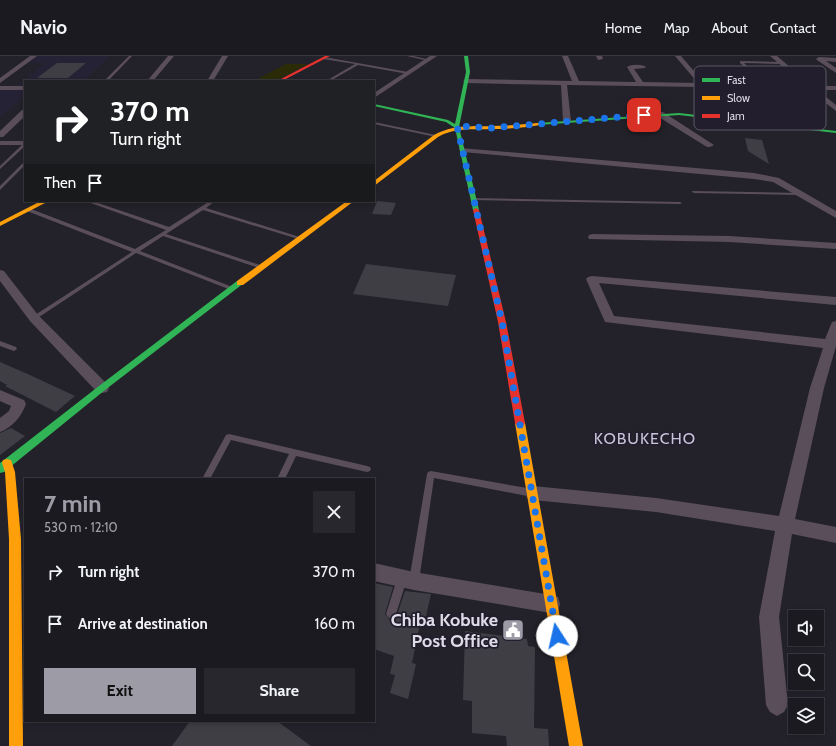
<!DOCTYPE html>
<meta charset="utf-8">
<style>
:root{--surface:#1a1a20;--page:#27272d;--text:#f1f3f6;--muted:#9fa1a5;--line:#38383e;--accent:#9d9ba5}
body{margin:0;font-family:Cabin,sans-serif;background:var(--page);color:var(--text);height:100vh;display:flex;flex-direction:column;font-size:15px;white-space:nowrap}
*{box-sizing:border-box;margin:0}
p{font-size:13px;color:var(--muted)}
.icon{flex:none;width:22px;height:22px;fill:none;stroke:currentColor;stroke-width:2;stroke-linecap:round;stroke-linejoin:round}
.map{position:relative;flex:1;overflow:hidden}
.sheet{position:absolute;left:24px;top:422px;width:351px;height:244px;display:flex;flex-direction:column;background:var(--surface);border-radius:0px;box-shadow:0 2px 6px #0003,0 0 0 1px var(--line)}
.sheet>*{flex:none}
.banner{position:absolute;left:24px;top:24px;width:351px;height:122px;border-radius:0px;box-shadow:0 2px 6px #0003,0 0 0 1px var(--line);background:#202124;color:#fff;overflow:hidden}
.controls{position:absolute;left:788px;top:554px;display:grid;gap:8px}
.controls a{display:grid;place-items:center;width:36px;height:36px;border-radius:0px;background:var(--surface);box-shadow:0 2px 6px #0003,0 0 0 1px var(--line);font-size:20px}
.pin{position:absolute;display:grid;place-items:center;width:34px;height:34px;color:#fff;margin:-17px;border-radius:8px;box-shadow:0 2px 6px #0006}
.me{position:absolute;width:44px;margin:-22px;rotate:350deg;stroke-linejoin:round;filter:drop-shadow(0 0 3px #0008)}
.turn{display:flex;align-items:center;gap:14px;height:84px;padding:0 20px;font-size:18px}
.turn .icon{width:52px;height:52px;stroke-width:2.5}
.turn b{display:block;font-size:28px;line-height:34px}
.then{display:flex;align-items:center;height:38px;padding:0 20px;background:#0003;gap:8px;font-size:15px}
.round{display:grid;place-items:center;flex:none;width:42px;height:42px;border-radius:0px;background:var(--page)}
.overview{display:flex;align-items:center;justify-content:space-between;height:68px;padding:0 20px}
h1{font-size:24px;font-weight:700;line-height:30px;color:var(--accent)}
.button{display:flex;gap:8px;margin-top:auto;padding:8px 20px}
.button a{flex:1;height:46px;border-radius:0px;background:var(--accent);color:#111;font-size:16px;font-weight:700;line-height:46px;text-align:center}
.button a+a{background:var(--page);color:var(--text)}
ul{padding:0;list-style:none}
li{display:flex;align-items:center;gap:12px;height:52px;padding:0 20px}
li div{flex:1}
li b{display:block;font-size:15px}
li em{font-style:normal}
header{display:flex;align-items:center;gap:24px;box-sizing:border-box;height:56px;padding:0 20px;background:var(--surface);border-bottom:1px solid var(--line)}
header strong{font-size:19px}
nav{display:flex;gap:22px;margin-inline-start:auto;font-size:14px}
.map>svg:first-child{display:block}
</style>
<header>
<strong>Navio</strong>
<nav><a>Home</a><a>Map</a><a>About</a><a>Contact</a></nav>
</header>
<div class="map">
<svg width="836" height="690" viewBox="0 0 836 690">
<rect width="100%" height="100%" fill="#23222a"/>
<path fill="#262235" d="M37 0H110L83 25H25V30L16 31 46 7H28Z
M25 33V40L0 61V34Z"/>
<path fill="#2b2c07" d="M286 8H308L277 24 254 25Z"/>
<path fill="#3e3e44" d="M57 7H86L68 22H37Z
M745 82 762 84 769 108 748 95Z
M377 145 396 147 391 159 372 158Z
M366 208 456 219 448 250 353 238Z
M0 306 32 320 75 340 56 356 5 330 7 329 0 325Z
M11 372 25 380 0 399V377Z
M374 527 393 531 385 558 390 564 395 562 397 559 405 535 431 538 424 569 420 568 412 607 416 608 408 643 390 637 395 619 390 618 394 600 374 593Z
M465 575 527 583 528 590 535 591 534 672 548 673 549 690H507L506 680 472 677V645L463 644Z
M190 665H277L311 690H172Z"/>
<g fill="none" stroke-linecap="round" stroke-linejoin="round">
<path fill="#5a4e5b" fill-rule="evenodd" d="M129 0H132L108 25H104Z
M407 0H413L431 4 429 5Z
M324 1 408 16 410 17 408 18 358 9 330 25H326L355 8 323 3Z
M740 5 780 6 782 7 780 8 744 7 768 29 767 31 740 7Z
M715 43 827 45 829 46 827 47 714 45Z
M374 66 436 79 438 80 436 81 374 68Z
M24 87H25V90L0 113V110Z
M24 106H25V109L0 134V130Z
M692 135 800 137 802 138 800 139 694 137 692 136Z
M472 142 680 146 682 147 680 148 474 144H472Z
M85 145H92L169 171 210 145H215L206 152 303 182 298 183 203 154 166 178 263 210V212H259L163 180 140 195 235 232V234H231L136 197 36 263H32L31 262 32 261 132 196 27 155V153H31L135 193 166 174Z
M0 285 16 291 17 293 14 295 0 290Z
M229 378 367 410 370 411 371 413 370 415 367 416 296 400 285 423H277L289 398 231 384 210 423H202L226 379Z
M431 415 527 432 530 433 531 436 530 439 527 440 434 422 419 525 417 528 414 530 411 528 409 525 427 418 428 416Z
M402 519 405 520 407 523 396 558 394 561 391 563 388 561 386 558 397 523 399 520Z"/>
<path fill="#5a4e5b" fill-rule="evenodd" d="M30 0H37L0 27V22Z
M168 0H174L153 25H147Z
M222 0H228L213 25H207Z
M430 0H437L374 42V37Z
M562 0H568L579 25 636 26 627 11C631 8 642 8 646 11L645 12 634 13 643 26 698 27 675 0H681L705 28 804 29 770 0H777L812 30H836V34H817L836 49V55L809 34 708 32 735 63 731 65H728L701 31 567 29 571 65 567 67 563 65 561 29 466 27 463 25 466 23 572 25Z
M596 0H602L603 3 598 4Z
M819 1 836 2V6L826 5 836 12V17L817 4 816 3Z
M0 30H25V34H0Z
M22 54H25V60L3 81H0V75Z
M657 56H663L714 89 710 91H707L657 60Z
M0 85H25V89H0Z
M460 92 754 117 779 122 836 155V162L773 126 754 123 463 96 459 94Z
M593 178 729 180 836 187V193L729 186 589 183 588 181 589 179Z
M0 214 4 215 38 259 107 328 109 332 107 336 102 337 97 336 30 265 0 225Z
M592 220 836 241V249L599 227 614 260 825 283 832 266 836 265V290L824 332 795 463 836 471V487L792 478 779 561 788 649 784 656 777 660 770 656 766 649 759 561 775 475 656 456 533 444 527 442 525 437 527 432 533 430 656 442 779 460 810 332 823 292 605 266 586 223 588 221Z
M0 334 24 344 26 348C21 361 13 371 0 376V362L9 355 11 350 0 345Z
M374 507 414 516 551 539 558 541 560 548 558 555 551 557 414 534 374 525Z"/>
<path fill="#30b455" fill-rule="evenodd" d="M464 0H468L470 16 459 71 479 154 476 156 473 154 455 72 446 66 374 50V48L448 64 455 68 466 16Z
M679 57 836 75V77L679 59 538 69 536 68 538 67Z
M237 225H240L244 227 105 334 4 416 0 417V407L99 330Z"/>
<path fill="#ff9f0a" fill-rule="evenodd" d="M538 67 540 68V69C524 72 506 73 490 73 469 74 456 71 438 81L374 130V125L434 79C455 68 469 71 492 70 507 70 523 68 538 67Z
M41 145H49L0 170V166Z
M347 145H354L243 229H237V225Z
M520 363 523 364 525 367 583 690H569L515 367 517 364Z
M7 403 11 404 15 416 21 483 23 690H9V483L5 416 2 407 3 404Z"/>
<path fill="#e5322d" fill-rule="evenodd" d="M325 0H330L282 25H277Z
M476 152 479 154 506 266 525 367 523 370H517L515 367 498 266 473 154Z"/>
</g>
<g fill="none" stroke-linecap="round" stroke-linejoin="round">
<path stroke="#1a73e8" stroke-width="7" stroke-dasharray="0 12.6" d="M557 580 502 266 457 70 490 72 644 59"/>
</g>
<defs>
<g id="civic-square" transform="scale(1.15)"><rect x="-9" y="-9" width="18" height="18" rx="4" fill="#9d9ba5" stroke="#221e2d"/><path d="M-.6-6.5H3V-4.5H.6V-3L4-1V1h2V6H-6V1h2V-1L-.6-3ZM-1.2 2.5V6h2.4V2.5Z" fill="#fff"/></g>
</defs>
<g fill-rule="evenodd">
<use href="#civic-square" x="513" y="574"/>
</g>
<g text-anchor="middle" stroke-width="3.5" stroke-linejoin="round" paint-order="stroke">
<g font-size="16" letter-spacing="1" fill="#c8c3d8" stroke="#221e2d">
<text x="645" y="388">KOBUKECHO</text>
</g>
<g font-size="18" font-weight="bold" fill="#dfdce7" stroke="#221e2d" text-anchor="end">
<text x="498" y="570">Chiba Kobuke<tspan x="498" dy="21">Post Office</tspan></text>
</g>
</g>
<rect x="694" y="10" width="132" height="64" rx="6" fill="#221e2d" stroke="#5b5765" stroke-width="1"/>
<rect x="702" y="22" width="18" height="4" fill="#30b455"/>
<rect x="702" y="40" width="18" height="4" fill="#ff9f0a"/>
<rect x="702" y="58" width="18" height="4" fill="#e5322d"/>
<g font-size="11" fill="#dfdce7">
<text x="727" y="28">Fast</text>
<text x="727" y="46">Slow</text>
<text x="727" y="64">Jam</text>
</g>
</svg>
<div class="controls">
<a><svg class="icon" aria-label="sound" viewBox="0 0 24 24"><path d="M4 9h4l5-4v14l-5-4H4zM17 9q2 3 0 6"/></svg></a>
<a><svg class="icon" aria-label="search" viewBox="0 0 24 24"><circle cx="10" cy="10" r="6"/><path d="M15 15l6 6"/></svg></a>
<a><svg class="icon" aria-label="layers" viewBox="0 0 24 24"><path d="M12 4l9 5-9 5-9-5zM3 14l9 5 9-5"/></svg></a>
</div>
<div class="pin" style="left:644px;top:59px;background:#d93025"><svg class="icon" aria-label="arrive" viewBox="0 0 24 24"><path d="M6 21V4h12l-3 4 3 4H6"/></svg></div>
<svg class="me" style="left:557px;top:580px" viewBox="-20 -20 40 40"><circle r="19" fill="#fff"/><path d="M0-13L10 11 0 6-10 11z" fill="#1a73e8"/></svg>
<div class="banner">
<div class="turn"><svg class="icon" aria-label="right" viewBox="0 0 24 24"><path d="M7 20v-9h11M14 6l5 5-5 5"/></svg><div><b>370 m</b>Turn right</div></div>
<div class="then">Then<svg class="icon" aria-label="arrive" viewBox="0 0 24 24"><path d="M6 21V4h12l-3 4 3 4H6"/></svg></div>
</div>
<section class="sheet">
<div class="overview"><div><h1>7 min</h1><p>530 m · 12:10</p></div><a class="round"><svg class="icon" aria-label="close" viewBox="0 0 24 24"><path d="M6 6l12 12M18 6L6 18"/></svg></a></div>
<ul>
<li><svg class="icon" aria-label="right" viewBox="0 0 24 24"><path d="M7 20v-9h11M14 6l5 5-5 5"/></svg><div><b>Turn right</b></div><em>370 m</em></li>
<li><svg class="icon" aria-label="arrive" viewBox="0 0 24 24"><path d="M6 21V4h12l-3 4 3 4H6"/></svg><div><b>Arrive at destination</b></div><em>160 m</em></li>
</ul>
<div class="button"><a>Exit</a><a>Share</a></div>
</section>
</div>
